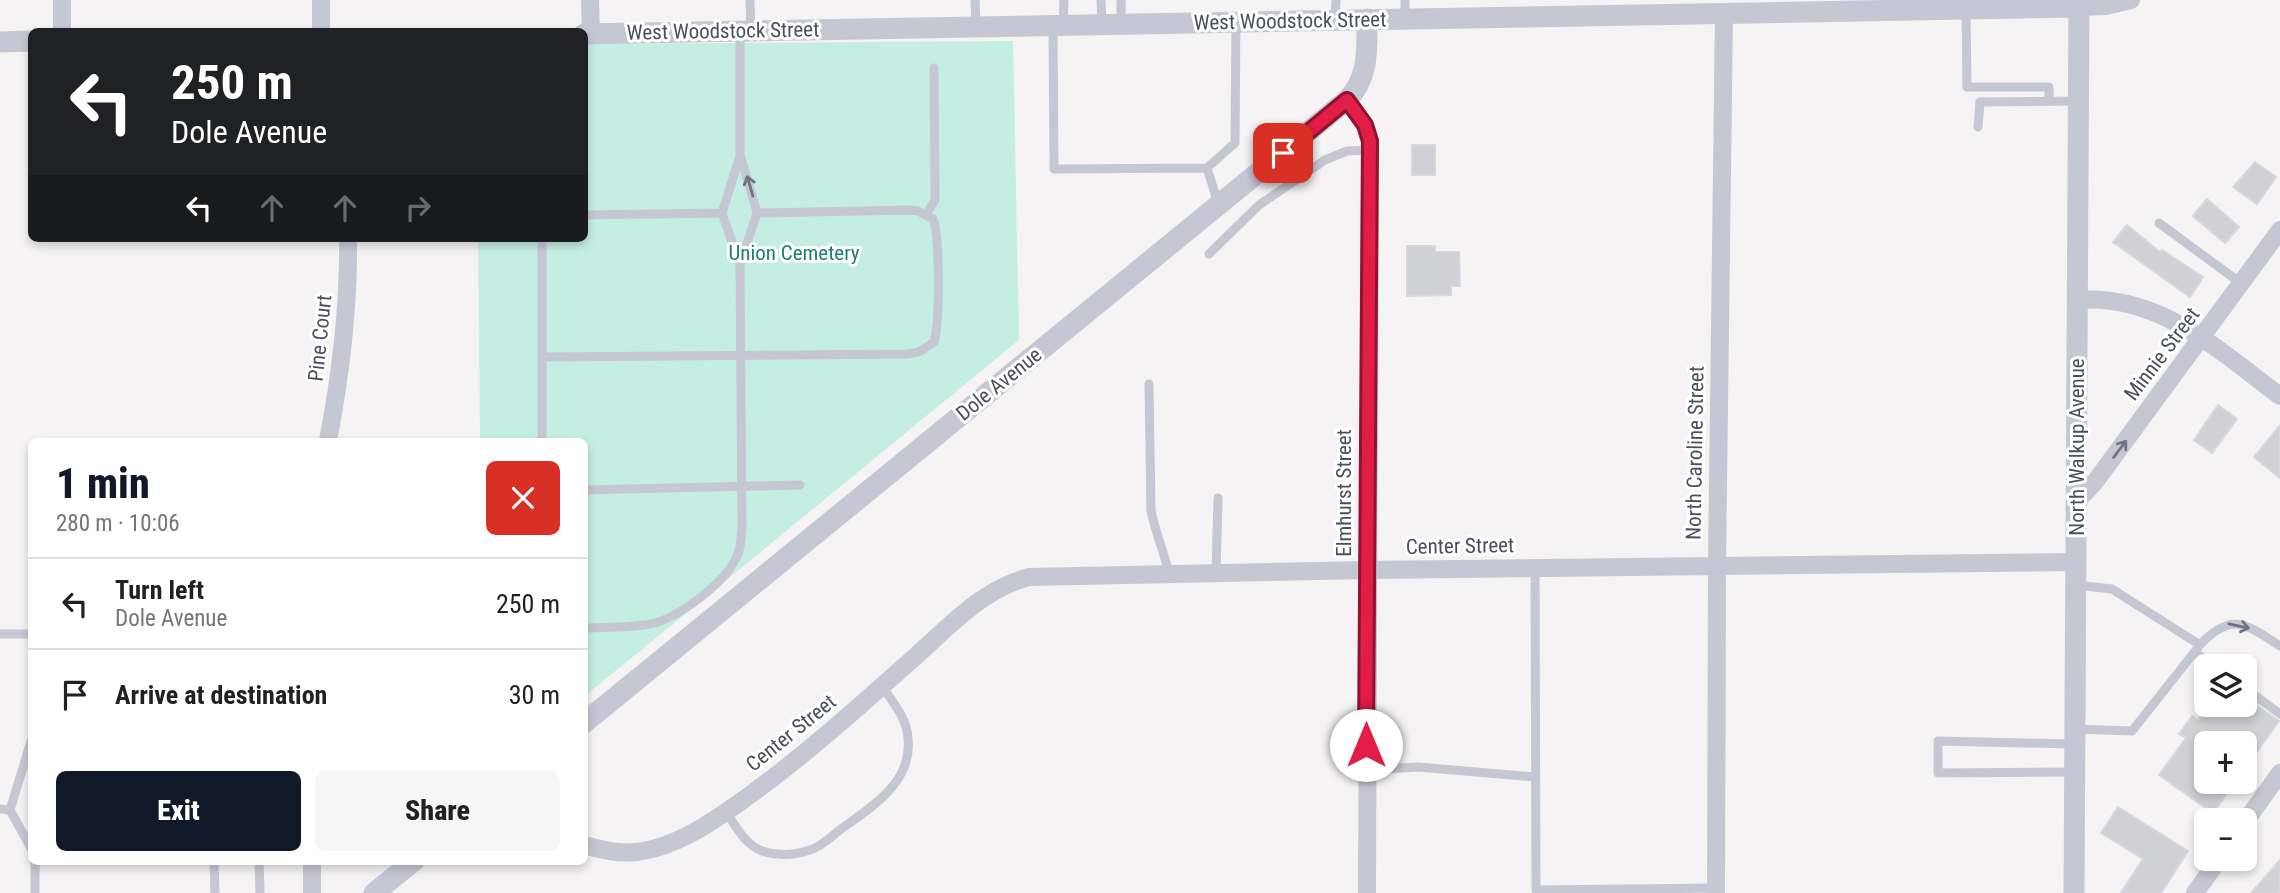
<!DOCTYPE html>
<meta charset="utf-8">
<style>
:root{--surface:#fff;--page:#f6f6f6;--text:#202124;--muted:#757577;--line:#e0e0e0;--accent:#111827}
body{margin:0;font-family:"Roboto Condensed",sans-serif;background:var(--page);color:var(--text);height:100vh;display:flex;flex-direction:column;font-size:26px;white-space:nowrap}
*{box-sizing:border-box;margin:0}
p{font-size:23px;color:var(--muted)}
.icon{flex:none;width:38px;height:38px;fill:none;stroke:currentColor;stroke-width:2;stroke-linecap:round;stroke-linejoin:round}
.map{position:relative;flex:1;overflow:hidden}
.details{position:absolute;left:28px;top:438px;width:560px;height:427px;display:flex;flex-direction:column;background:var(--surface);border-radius:10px;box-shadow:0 4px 10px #0003}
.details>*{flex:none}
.top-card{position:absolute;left:28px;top:28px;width:560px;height:214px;border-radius:10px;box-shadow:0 4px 10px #0003;background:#202124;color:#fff;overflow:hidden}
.controls{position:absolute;left:2194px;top:654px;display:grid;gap:14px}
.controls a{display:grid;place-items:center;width:63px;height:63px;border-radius:10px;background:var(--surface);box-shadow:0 4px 10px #0003;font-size:35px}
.pin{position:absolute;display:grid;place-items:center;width:60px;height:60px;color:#fff;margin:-30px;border-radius:14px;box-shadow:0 4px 10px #0006}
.me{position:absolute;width:77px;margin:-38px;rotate:0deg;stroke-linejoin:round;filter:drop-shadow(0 0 5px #0008)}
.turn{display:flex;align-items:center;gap:24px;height:147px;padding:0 28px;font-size:32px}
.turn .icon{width:91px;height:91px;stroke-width:2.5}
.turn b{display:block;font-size:49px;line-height:60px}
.lanes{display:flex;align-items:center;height:66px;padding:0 28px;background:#0003;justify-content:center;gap:35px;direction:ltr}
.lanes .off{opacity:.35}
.round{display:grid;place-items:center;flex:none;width:74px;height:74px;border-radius:10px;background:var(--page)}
.head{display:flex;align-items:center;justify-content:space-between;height:119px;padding:0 28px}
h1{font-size:42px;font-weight:800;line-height:52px;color:var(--accent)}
.action{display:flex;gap:14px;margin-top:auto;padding:14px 28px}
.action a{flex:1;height:80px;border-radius:10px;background:var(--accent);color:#fff;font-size:28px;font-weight:800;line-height:80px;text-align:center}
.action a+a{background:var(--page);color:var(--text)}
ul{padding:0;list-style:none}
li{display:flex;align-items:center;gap:21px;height:91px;padding:0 28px;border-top:2px solid var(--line)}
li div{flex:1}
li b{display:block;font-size:26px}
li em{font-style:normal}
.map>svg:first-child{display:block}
</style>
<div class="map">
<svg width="2280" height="893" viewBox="0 0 2280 893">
<rect width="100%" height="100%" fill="#f5f3f3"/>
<path fill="#c5eee2" d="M1013 41 1019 340 585 696 584 441H480L478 238H584L585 44Z"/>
<path fill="#d0d1d7" stroke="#d7d7dd" stroke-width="2" d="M1412 145H1435V175H1412Z
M2255 162 2276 177 2257 204 2233 187Z
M2207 199 2239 227 2225 243 2193 216Z
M2127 225 2160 252 2162 250 2203 277 2190 297 2113 242Z
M1407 246H1435V252H1459L1460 286H1451V295L1407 296Z
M2218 405 2237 419 2212 453 2194 440Z
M2280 425V478L2254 457Z
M2245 697 2279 721 2245 768V744H2207V782H2235L2213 813 2159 775 2186 738 2179 734 2192 716 2198 720 2208 705H2245Z
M2118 807 2188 851 2161 893H2121L2143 859 2101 833Z
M2280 860V893H2251Z"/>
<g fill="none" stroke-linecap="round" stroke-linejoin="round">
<path stroke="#c5c8d3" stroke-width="9" d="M750 0 751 30
M975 0 976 26
M1101 0 1102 24
M1121 0V23
M1966 10 1967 87H2049V101
M1405 18V0
M1335 20 1336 0
M1063 25 1064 0
M1053 27 1054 169 1207 168 1218 203
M1978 127 1980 102 2079 101
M740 156 722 213 740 265
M1207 168 1235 143 1236 22
M584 215 722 213
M926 215 935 200 934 68
M2159 223 2242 284
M542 238V441
M1209 254 1259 205 1325 160 1347 151 1370 150
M542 357 907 354 919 352 934 342C940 323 940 236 933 219L918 211 909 210 757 213
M1149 384 1151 510C1155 533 1165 553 1169 575
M584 490 800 485
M1535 568 1536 890 1716 888
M1216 574 1218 498
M584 628C606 627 629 628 650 624 677 619 722 585 735 560 741 551 741 539 742 529L740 265 757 213 740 154V32
M0 634H32
M2200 645C2231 611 2246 624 2280 646
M2195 652 2215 667
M2245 688 2280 714
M2075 729 2132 731 2200 645 2112 589 2076 585
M2073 744 1938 741V773L2075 772
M1366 770 1418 767 1535 777
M0 809 10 810 32 738
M10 810 32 850
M726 812C736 826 745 845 762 851 777 856 795 855 810 850 821 847 832 836 841 829 872 807 913 782 908 738 907 718 893 703 882 686
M214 861 215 893
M259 861 260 893
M35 893V861"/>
<path stroke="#c5c8d3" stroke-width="18" d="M62 0V32
M321 0V32
M590 0 591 34
M2079 7 2106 6 2131 0
M1347 100 1365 125 1370 141 1367 893
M2078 300C2160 294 2218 350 2280 396
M328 441C341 373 349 307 348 238
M2077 501 2095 482 2280 230
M2245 822 2280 773
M584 845C601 850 620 854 637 852 679 847 716 819 750 795 809 752 862 704 917 655 952 624 983 589 1029 577L1366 570 2076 562
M312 861V893
M1716 893 1717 565 1724 13
M2195 893 2219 859"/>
<path stroke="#c5c8d3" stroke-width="21" d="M584 34 2079 7
M0 42 32 41
M584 723 1347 100C1369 78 1367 50 1367 19
M374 893 414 861
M2074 893 2079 0"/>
</g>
<defs><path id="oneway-shaft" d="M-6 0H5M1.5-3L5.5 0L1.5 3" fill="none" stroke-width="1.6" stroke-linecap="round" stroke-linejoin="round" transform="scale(1.75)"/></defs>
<g stroke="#707382">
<use href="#oneway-shaft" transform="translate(750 186) rotate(-106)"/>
<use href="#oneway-shaft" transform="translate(2120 449) rotate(-53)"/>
<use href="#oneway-shaft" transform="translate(2239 626) rotate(12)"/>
</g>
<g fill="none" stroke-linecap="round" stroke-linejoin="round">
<g stroke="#92132f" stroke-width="18">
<path id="route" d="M1283 153 1347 100 1365 125 1370 141 1366 745"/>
</g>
<use href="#route" stroke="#e11d48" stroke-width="12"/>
</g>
<g text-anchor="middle" stroke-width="6" stroke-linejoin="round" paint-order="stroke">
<g font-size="21" fill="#4b4f60" stroke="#fff">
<text transform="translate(1290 21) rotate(-1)" y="7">West Woodstock Street</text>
<text transform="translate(723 31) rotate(-1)" y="7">West Woodstock Street</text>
<text transform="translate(320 338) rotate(-84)" y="7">Pine Court</text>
<text transform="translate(2162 354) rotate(-53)" y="7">Minnie Street</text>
<text transform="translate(999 384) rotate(-39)" y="7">Dole Avenue</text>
<text transform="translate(2077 447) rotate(-90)" y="7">North Walkup Avenue</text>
<text transform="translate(1695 453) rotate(-89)" y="7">North Caroline Street</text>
<text transform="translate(1344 493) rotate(-90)" y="7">Elmhurst Street</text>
<text transform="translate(1460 546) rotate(-1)" y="7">Center Street</text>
<text transform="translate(791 733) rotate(-39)" y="7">Center Street</text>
</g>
<g font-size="21" fill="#1d7f6d" stroke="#fff">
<text x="794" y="260">Union Cemetery</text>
</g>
</g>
</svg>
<div class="controls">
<a><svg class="icon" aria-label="layers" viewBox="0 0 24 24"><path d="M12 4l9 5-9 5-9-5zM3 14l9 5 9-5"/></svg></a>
<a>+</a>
<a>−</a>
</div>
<div class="pin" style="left:1283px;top:153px;background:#d93025"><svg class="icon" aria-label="arrive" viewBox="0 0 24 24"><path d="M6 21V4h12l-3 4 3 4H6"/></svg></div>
<svg class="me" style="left:1366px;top:745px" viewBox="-20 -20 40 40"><circle r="19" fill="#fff"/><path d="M0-13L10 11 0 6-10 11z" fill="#e11d48"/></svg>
<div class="top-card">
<div class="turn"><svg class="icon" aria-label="left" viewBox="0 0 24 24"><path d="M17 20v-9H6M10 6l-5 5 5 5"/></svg><div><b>250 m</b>Dole Avenue</div></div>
<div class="lanes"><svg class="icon" aria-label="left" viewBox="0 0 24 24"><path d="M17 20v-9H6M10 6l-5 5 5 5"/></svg><svg class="icon off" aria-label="ahead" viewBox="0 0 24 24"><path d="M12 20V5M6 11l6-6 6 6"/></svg><svg class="icon off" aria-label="ahead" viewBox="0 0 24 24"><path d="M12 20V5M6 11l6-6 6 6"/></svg><svg class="icon off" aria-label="right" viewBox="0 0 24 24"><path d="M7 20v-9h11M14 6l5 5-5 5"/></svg></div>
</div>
<section class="details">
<div class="head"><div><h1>1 min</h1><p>280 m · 10:06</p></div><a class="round" style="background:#d93025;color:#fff"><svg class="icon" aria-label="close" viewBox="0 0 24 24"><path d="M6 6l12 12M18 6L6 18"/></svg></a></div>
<ul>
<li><svg class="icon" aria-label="left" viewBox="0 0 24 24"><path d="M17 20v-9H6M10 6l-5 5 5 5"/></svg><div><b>Turn left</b><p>Dole Avenue</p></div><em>250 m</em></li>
<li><svg class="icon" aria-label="arrive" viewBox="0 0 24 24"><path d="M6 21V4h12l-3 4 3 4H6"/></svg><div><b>Arrive at destination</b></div><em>30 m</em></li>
</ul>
<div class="action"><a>Exit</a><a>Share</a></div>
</section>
</div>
